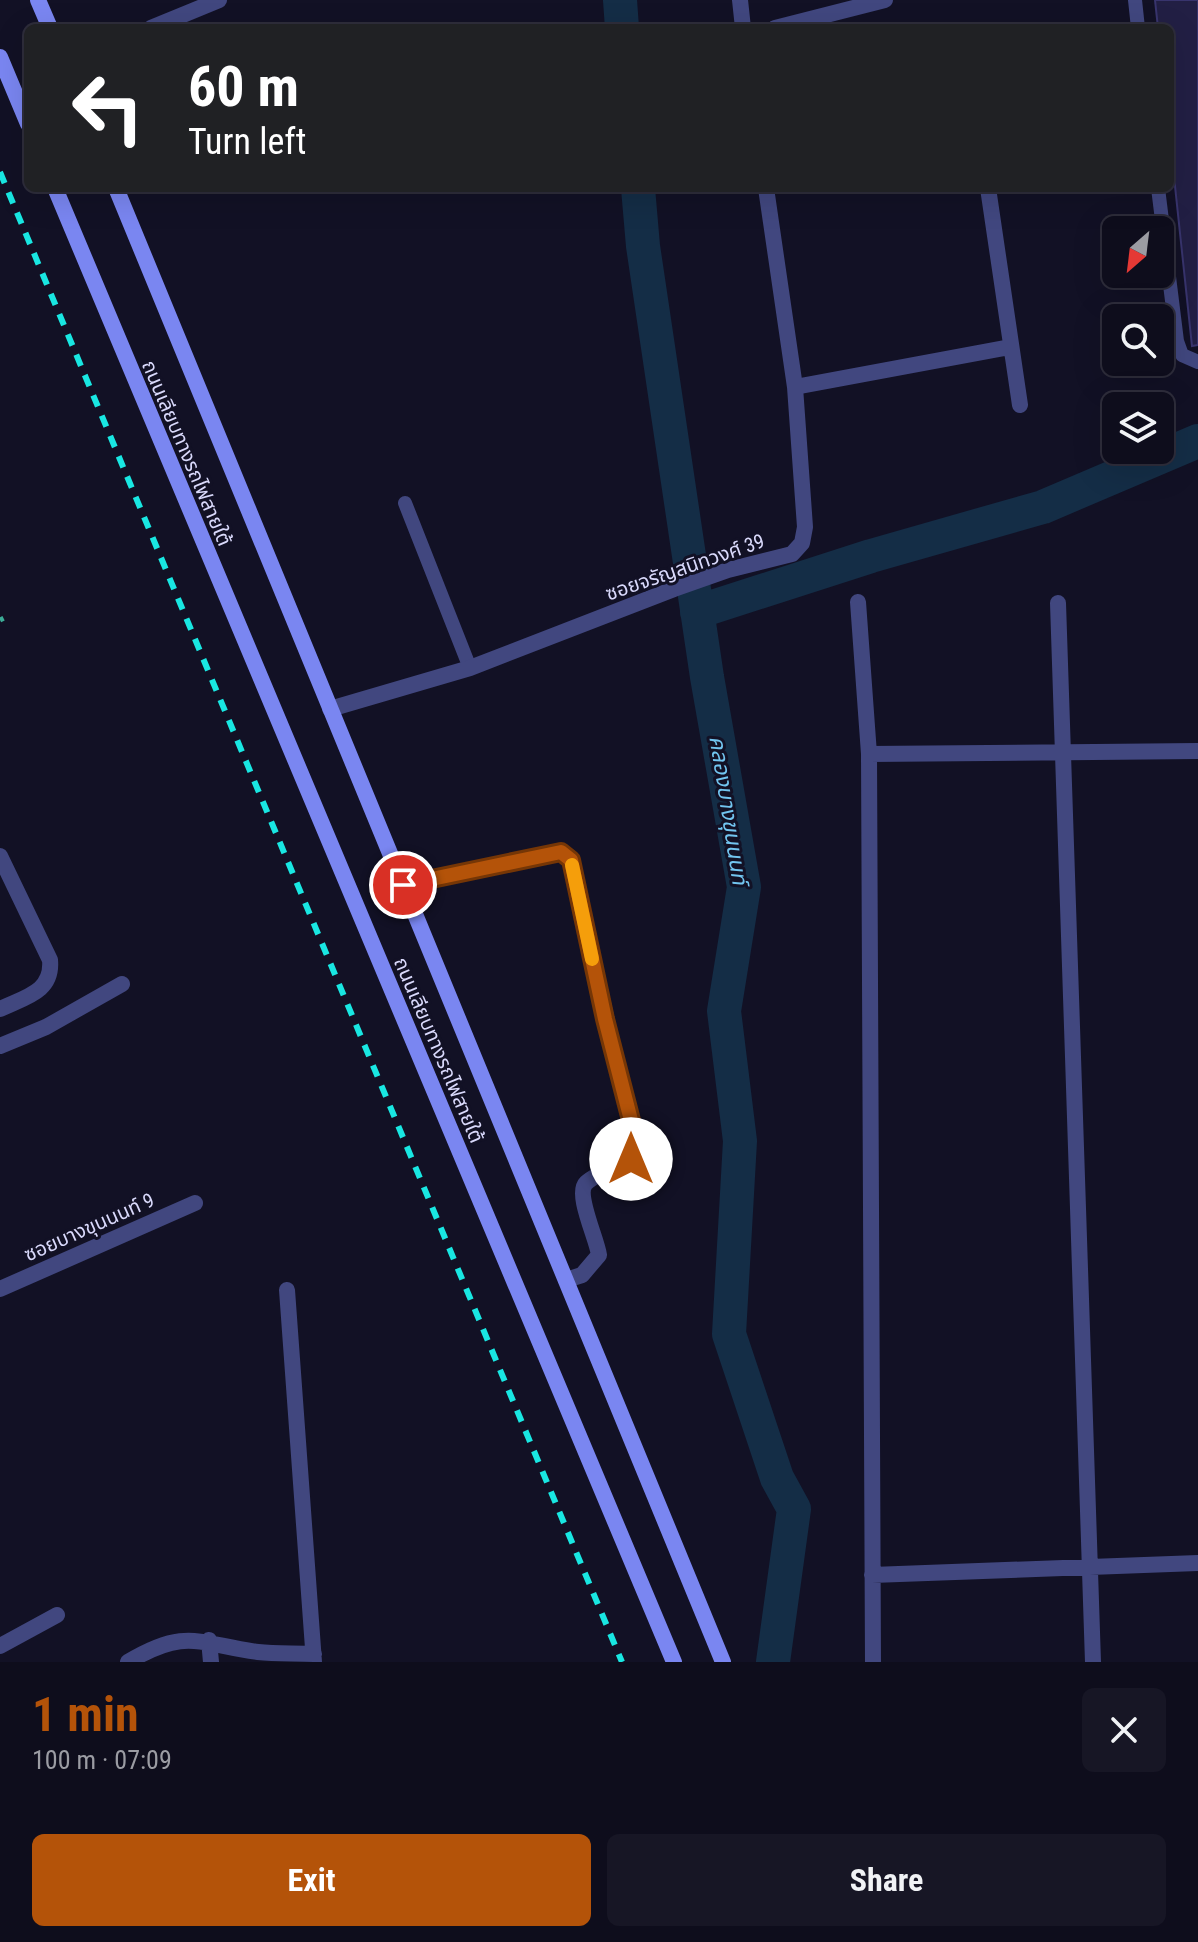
<!DOCTYPE html>
<meta charset="utf-8">
<style>
:root{--surface:#0e0d1c;--page:#171625;--text:#f1f3f6;--muted:#9b9ca3;--line:#2e2d3b;--accent:#b45309}
body{margin:0;font-family:"Roboto Condensed","Noto Sans Thai",sans-serif;background:var(--page);color:var(--text);height:100vh;display:flex;flex-direction:column;font-size:30px;white-space:nowrap}
*{box-sizing:border-box;margin:0}
p{font-size:26px;color:var(--muted)}
.icon{flex:none;width:44px;height:44px;fill:none;stroke:currentColor;stroke-width:2;stroke-linecap:round;stroke-linejoin:round}
.map{position:relative;height:1662px;overflow:hidden}
.sheet{display:flex;flex-direction:column;background:var(--surface);flex:1}
.sheet>*{flex:none}
.top-card{position:absolute;left:24px;top:24px;width:1150px;height:168px;border-radius:12px;box-shadow:0 8px 32px #0002,0 0 0 2px var(--line);background:#202124;color:#fff;overflow:hidden}
.needle{width:52px;rotate:208deg}
.controls{position:absolute;left:1102px;top:216px;display:grid;gap:16px}
.controls a{display:grid;place-items:center;width:72px;height:72px;border-radius:12px;background:var(--surface);box-shadow:0 8px 32px #0002,0 0 0 2px var(--line);font-size:40px}
.pin{position:absolute;display:grid;place-items:center;width:68px;height:68px;color:#fff;margin:-34px;border:4px solid #fff;border-radius:50%;box-shadow:0 2px 8px #0007}
.me{position:absolute;width:88px;margin:-44px;rotate:0deg;stroke-linejoin:round;filter:drop-shadow(0 0 6px #0008)}
.turn{display:flex;align-items:center;gap:28px;height:168px;padding:0 32px;font-size:36px}
.turn .icon{width:104px;height:104px;stroke-width:2.5}
.turn b{display:block;font-size:56px;line-height:68px}
.round{display:grid;place-items:center;flex:none;width:84px;height:84px;border-radius:12px;background:var(--page)}
.summary{display:flex;align-items:center;justify-content:space-between;height:136px;padding:0 32px}
h1{font-size:48px;font-weight:700;line-height:60px;color:var(--accent)}
.primary-button{display:flex;gap:16px;margin-top:auto;padding:16px 32px}
.primary-button a{flex:1;height:92px;border-radius:12px;background:var(--accent);color:#fff;font-size:32px;font-weight:700;line-height:92px;text-align:center}
.primary-button a+a{background:var(--page);color:var(--text)}
.map>svg:first-child{display:block}
</style>
<div class="map">
<svg width="1198" height="1662" viewBox="0 0 1198 1662">
<rect width="100%" height="100%" fill="#121125"/>
<g fill="none" stroke-linecap="round" stroke-linejoin="round">
<path stroke="#142d46" stroke-width="34" d="M620 0 622 28
M638 188 643 246 707 677 744 887 724 1011 740 1141 729 1334 777 1478 794 1509 773 1662
M697 612 871 556 1043 507 1198 441"/>
</g>
<path fill="#221f44" stroke="#38346d" stroke-width="2" d="M1155 0H1198V345L1192 346 1170 139V28H1158Z"/>
<g fill="none" stroke-linecap="round" stroke-linejoin="round">
<path stroke="#3cac97" stroke-width="5" stroke-dasharray="4 6" stroke-linecap="butt" d="M0 620 8 616"/>
<path stroke="#41477f" stroke-width="14" d="M1135 0 1138 28
M1158 188 1177 341 1182 355 1198 362
M405 503 470 668"/>
<path stroke="#41477f" stroke-width="16" d="M740 0 743 28
M151 28 219 0
M775 28 885 0
M988 188 1020 405
M795 387 1010 347
M858 602 869 754 873 1662
M1058 603 1093 1662
M330 709 470 668 674 589 728 570 792 554 802 543 805 527 795 387 766 188
M869 754 1198 751
M0 856 50 960C53 992 25 997 0 1009
M403 885 561 852 571 860 635 1146 631 1159C617 1166 597 1173 586 1183 575 1194 597 1239 599 1255L582 1275 566 1280
M0 1046 46 1027 122 984
M0 1289 195 1203
M287 1290 314 1662
M872 1575 1198 1563
M209 1640 211 1662
M0 1646 57 1615
M128 1662C187 1627 198 1644 258 1652 276 1654 295 1653 314 1654"/>
<path stroke="#7a86f1" stroke-width="16" d="M38 0 50 28
M0 57 28 124
M55 188 674 1662
M116 188 723 1662"/>
<path stroke="#19e7e2" stroke-width="6" stroke-dasharray="12 10" stroke-linecap="butt" d="M0 172 622 1662"/>
</g>
<g fill="none" stroke-linecap="round" stroke-linejoin="round">
<g stroke="#753606" stroke-width="20">
<path id="route" d="M403 885 561 852 571 860 605 1019 634 1132 635 1146 631 1159"/>
</g>
<use href="#route" stroke="#b45309" stroke-width="14"/>
<path stroke="#f59e0b" stroke-width="14" d="M572 865 592 959"/>
</g>
<g text-anchor="middle" stroke-width="6" stroke-linejoin="round" paint-order="stroke">
<g font-size="20" fill="#d9d9fb" stroke="#121125">
<text transform="translate(187 453) rotate(67)" y="7">ถนนเลียบทางรถไฟสายใต้</text>
<text transform="translate(685 567) rotate(-19)" y="7">ซอยจรัญสนิทวงศ์ 39</text>
<text transform="translate(439 1050) rotate(67)" y="7">ถนนเลียบทางรถไฟสายใต้</text>
<text transform="translate(89 1227) rotate(-24)" y="7">ซอยบางขุนนนท์ 9</text>
</g>
<g font-size="22" font-style="italic" fill="#72c5f0" stroke="#121125">
<text transform="translate(729 810) rotate(81)" y="8">คลองบางขุนนนท์</text>
</g>
</g>
</svg>
<div class="controls">
<a><svg class="needle" viewBox="-14 -14 28 28"><path d="M0-13l5 13h-10z" fill="#e53935"/><path d="M0 13l5-13h-10z" fill="#9b9ca3"/></svg></a>
<a><svg class="icon" aria-label="search" viewBox="0 0 24 24"><circle cx="10" cy="10" r="6"/><path d="M15 15l6 6"/></svg></a>
<a><svg class="icon" aria-label="layers" viewBox="0 0 24 24"><path d="M12 4l9 5-9 5-9-5zM3 14l9 5 9-5"/></svg></a>
</div>
<div class="pin" style="left:403px;top:885px;background:#d93025"><svg class="icon" aria-label="arrive" viewBox="0 0 24 24"><path d="M6 21V4h12l-3 4 3 4H6"/></svg></div>
<svg class="me" style="left:631px;top:1159px" viewBox="-20 -20 40 40"><circle r="19" fill="#fff"/><path d="M0-13L10 11 0 6-10 11z" fill="#b45309"/></svg>
<div class="top-card">
<div class="turn"><svg class="icon" aria-label="left" viewBox="0 0 24 24"><path d="M17 20v-9H6M10 6l-5 5 5 5"/></svg><div><b>60 m</b>Turn left</div></div>
</div>
</div>
<section class="sheet">
<div class="summary"><div><h1>1 min</h1><p>100 m · 07:09</p></div><a class="round"><svg class="icon" aria-label="close" viewBox="0 0 24 24"><path d="M6 6l12 12M18 6L6 18"/></svg></a></div>
<div class="primary-button"><a>Exit</a><a>Share</a></div>
</section>
